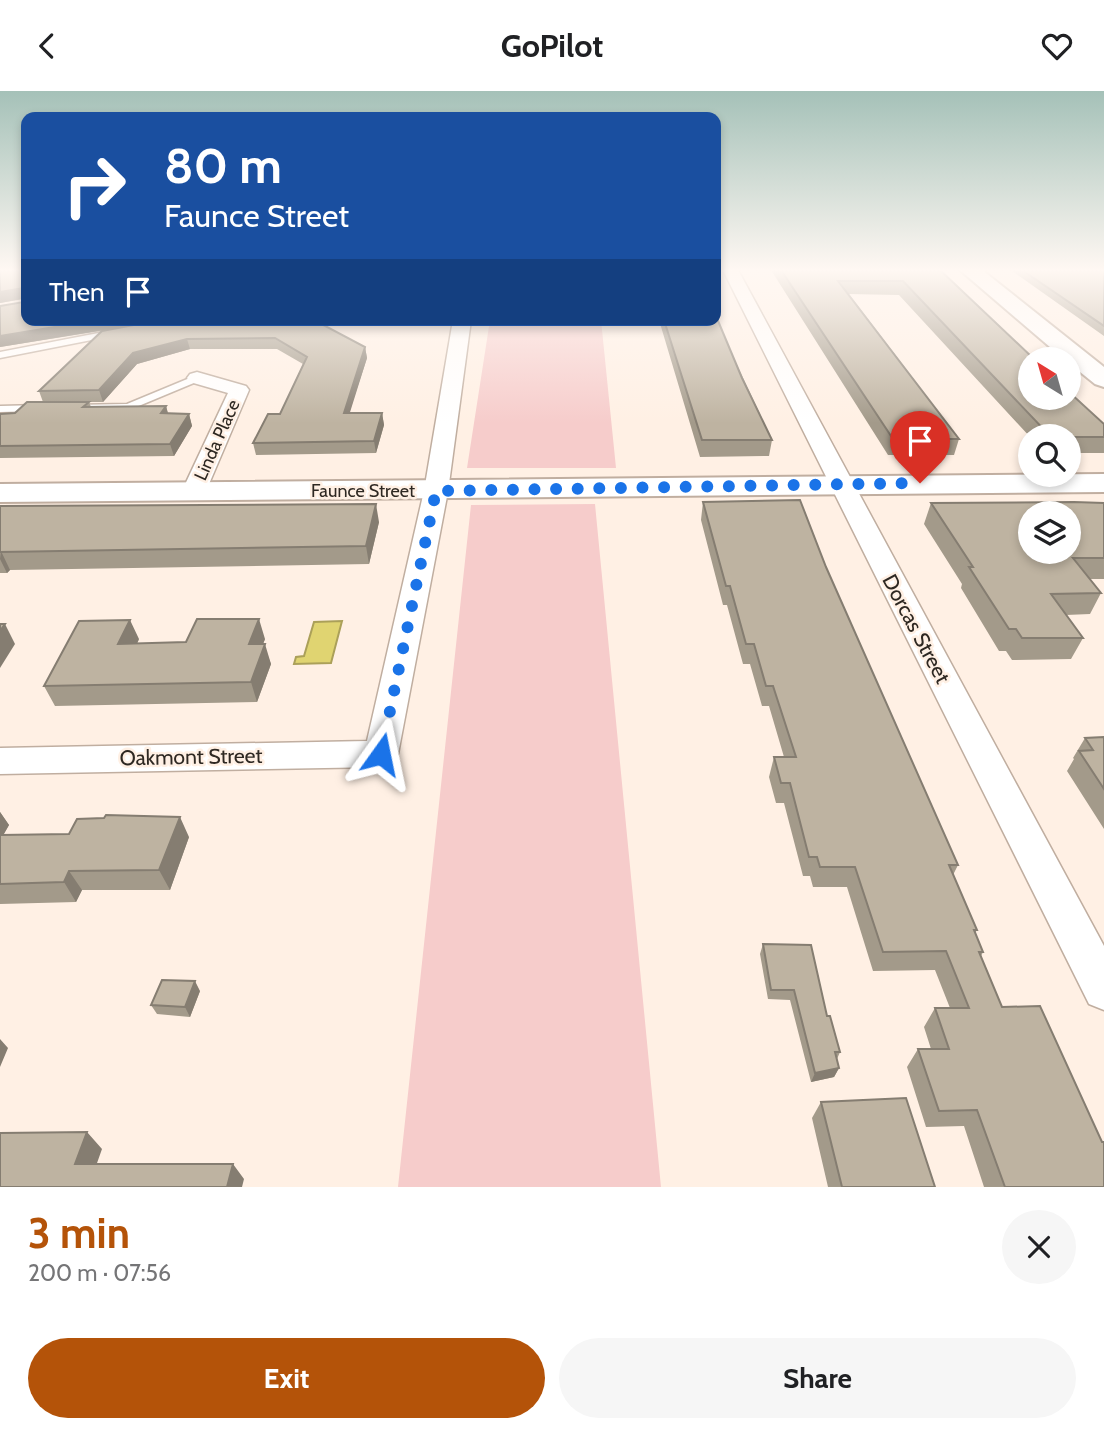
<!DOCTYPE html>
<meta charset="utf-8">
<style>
:root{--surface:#fff;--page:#f6f6f6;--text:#202124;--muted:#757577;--accent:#b45309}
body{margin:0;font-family:Cabin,sans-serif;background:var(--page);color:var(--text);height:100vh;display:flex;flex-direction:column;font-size:26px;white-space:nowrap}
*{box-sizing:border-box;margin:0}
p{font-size:23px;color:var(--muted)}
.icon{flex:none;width:38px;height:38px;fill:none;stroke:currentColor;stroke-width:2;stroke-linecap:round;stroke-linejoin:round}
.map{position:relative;height:1096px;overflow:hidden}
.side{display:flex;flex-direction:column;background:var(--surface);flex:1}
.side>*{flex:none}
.hud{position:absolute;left:21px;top:21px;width:700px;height:214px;border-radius:14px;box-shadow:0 4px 10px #0003;background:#1a4fa0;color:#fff;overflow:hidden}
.needle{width:46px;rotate:323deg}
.buttons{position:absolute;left:1018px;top:256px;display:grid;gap:14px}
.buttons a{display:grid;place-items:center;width:63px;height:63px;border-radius:50%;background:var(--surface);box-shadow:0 4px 10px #0003;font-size:35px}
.pin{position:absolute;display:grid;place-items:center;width:60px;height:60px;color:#fff;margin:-72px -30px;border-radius:50% 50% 50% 0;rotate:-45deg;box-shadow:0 0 7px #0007}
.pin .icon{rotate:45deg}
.me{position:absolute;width:77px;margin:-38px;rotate:12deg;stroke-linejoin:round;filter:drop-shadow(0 0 5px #0008)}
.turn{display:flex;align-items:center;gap:24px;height:147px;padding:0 28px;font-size:32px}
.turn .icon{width:91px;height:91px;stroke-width:2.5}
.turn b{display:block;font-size:49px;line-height:60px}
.then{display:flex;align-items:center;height:66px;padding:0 28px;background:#0003;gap:14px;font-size:26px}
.round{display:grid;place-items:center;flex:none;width:74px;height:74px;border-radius:37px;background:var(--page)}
.headline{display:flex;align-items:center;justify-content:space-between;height:119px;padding:0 28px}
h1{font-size:42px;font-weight:800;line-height:52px;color:var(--accent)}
.cta{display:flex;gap:14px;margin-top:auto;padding:14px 28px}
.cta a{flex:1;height:80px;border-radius:42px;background:var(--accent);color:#fff;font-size:28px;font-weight:800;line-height:80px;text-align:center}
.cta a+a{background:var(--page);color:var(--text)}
header{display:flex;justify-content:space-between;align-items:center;height:91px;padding:0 28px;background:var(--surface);font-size:32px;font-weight:800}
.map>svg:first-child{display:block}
</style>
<header><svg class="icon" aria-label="back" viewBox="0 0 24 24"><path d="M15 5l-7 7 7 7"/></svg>GoPilot<svg class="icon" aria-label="heart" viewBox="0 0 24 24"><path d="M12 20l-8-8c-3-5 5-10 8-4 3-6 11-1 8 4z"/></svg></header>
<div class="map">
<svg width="1104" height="1096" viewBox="0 0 1104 1096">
<rect width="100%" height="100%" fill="#fff0e4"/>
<path fill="#f6cccb" d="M490 229H601L616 377H467Z
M595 413 661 1096H398L471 414Z"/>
<path fill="#e0d471" stroke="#aba059" stroke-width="2" d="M342 530 331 572 294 573 296 566 304 565 314 531Z"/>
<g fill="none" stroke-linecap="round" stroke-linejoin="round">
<g stroke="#c0aea0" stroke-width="3">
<path id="lane" d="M114 239 117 240V244L0 267V261Z
M197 284 202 287 201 289 129 319 72 320 67 317 72 314 127 313Z
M0 315 40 314 45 317 40 320 0 321Z"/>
</g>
<g stroke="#c0aea0" stroke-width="3">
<path id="street" d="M723 179H738L1104 855V919L1089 913Z
M453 229H471L448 400 398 663 393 672 381 676 0 683V657L367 650 424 400Z
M197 281 246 295 249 299 206 400 202 405H186L182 400 228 302 190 291 187 287 190 283Z"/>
</g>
<g stroke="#c0aea0" stroke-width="4">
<path id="secondary" d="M960 179H982L1104 276V296L1095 293 1069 272V268H1064Z
M1104 383V401L0 411V393Z"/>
</g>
<use href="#lane" fill="#fff" fill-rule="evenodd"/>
<use href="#street" fill="#fff" fill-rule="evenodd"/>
<use href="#secondary" fill="#fff" fill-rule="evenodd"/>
</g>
<path fill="#a39a8a" d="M0 179H26V229H314L365 256 367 267 349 322H382L384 334 376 362 256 364 253 352 268 323H280L303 273 277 258H190L137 273 103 311H89L91 316 166 315 168 322 189 323 192 335 174 365 0 367V323L15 322 27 311H43L39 300 102 240 106 239 0 256V215L24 211V208L0 212Z
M771 179H940L1104 333V362H1069V345H1031V347L899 204 849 203 959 348 954 364H888Z
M1012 179H1104V245L1012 180Z
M659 229H716L772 349 769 365 700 366Z
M703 411 826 476 958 774 953 784 977 839 975 842 983 861 981 865 1002 916 1104 1096H984L964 1035 926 1036 907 976 918 958H931L924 936 935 917H950L935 879 873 880 847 796H813L810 785H803L784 712H776L769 686 774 666H784L769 615H762L750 573H743L727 514H723L701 429Z
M931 412H1104V488H1090L1101 502 1090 523 1066 524 1083 547 1071 568 1012 569 1006 560H999L961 497 962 493 924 433Z
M0 415 379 431 369 473 10 479 7 482H0Z
M139 548 137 553 265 548 263 553 271 573 257 611 55 615 44 595Z
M1104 646V738L1067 680 1074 668 1073 667 1085 647Z
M0 721 9 734 3 744 189 746 170 799H82L76 811 0 813Z
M763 853 827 925 840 961 837 968 839 977 834 986 811 991 790 909 768 908 760 863Z
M200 900 190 926 157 923 151 914Z
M821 1011 935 1096H828L812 1027Z"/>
<path fill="#857d71" d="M24 197 26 207 0 212V201Z
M97 229H165L0 256V245Z
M187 248 190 258 137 273 103 311 99 299 133 262Z
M365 256 367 267 346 334 344 322Z
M166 315 169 327 161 322Z
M382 322 384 334 376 362 374 350Z
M189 323 192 335 174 365 170 353Z
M376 413 379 431 369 473 366 455Z
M1 460 10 479 7 482 0 468Z
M259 528 265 548 255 573 249 553Z
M130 529 139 548 127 573 118 553Z
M5 533 15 553 0 577V540Z
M265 553 271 573 257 611 251 591Z
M0 721 9 734 0 750Z
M180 726 189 746 170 799 159 779Z
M69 780 82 799 76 811 64 791Z
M195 890 200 900 190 926 185 916Z
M0 948 8 957 0 976Z
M839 977 834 986 811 991 815 982Z
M87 1041 102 1058 91 1089 75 1073Z
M233 1073 244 1088 242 1096H227Z"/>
<path fill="#beb3a1" stroke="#857d71" stroke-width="2" fill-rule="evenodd" d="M0 179H26V229H97L0 245V215L24 211V197L0 201Z
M781 179H940L1034 268H1031V306H1069V301L1104 333V346H1069V345H1050L903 190H838L959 348H893Z
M1022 179H1104V235Z
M716 225 742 287 772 349H702L664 229H716Z
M160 229H314L365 256 344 322H382L374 350 253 352 268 323H280L307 266 275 247 187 248 133 262 99 299 39 300 102 240Z
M27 311H89L83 316 166 315 161 322 189 323 170 353 0 355V323L15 322Z
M800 409 826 476 958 774H949L977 839H974L983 861H979L1002 916 1040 915 1102 1051H1104V1096H1005L977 1019 939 1020 918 958H949L935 917H969L946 860 883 861 855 776H820L817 766H809L790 692H781L774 666H796L773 595H766L754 553H746L730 495H726L703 411Z
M1074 411 1104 412V467H1073L1101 502 1051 503 1083 547H1022L1016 538H1009L969 476H973L931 412ZM1031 422H1069V460H1031Z
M376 413 366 455 0 461V415Z
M197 528H259L249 553H265L251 591 44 595 79 530 130 529 118 553 186 551Z
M0 533H5L0 540Z
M1104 646V698L1079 660 1093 659 1085 647Z
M106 724 180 726 159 779 69 780 64 791 0 793V744L69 743 77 728 104 727Z
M763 853 811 854 827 925H830L840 961H835L839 977 815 982 794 899H771Z
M162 889 195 890 185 916 151 914Z
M906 1007 935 1096H842L821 1011Z
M87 1041 75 1073H233L227 1096H0V1042Z"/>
<linearGradient id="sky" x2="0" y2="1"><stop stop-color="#a5c1b8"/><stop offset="0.54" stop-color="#fff8f3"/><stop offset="1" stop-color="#fff8f3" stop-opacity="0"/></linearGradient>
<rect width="1104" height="332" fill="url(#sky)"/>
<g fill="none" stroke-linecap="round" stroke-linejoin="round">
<path stroke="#1a73e8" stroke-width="12" stroke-dasharray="0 21.6" d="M381 663 436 400 920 392"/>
</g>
<g text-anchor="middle" stroke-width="5" stroke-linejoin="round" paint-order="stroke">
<g font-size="18" fill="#2e2822" stroke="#fff0e4">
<text transform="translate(217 349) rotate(-66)" y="6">Linda Place</text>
<text x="363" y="406">Faunce Street</text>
</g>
<g font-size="21" fill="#2e2822" stroke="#fff0e4">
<text transform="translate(916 538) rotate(62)" y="7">Dorcas Street</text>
<text transform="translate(191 666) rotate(-1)" y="7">Oakmont Street</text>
</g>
</g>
</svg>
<div class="buttons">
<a><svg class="needle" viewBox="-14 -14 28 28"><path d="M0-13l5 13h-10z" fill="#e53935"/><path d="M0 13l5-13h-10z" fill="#757577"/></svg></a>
<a><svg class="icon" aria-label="search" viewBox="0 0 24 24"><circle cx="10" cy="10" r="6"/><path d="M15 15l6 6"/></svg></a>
<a><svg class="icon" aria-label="layers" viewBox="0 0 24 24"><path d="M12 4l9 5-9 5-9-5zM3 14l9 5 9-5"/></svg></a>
</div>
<div class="pin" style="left:920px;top:392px;background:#d93025"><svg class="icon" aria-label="arrive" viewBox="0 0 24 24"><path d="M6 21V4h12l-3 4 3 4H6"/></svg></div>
<svg class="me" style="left:381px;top:663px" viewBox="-20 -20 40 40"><path d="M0-17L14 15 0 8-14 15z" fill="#1a73e8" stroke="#fff" stroke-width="4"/></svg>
<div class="hud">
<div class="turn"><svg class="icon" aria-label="right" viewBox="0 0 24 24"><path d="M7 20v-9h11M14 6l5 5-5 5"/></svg><div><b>80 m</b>Faunce Street</div></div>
<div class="then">Then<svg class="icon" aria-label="arrive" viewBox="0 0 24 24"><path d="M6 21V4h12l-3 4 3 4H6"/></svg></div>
</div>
</div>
<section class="side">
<div class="headline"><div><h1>3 min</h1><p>200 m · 07:56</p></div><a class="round"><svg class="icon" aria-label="close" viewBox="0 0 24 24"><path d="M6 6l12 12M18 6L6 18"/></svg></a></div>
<div class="cta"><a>Exit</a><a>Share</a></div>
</section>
